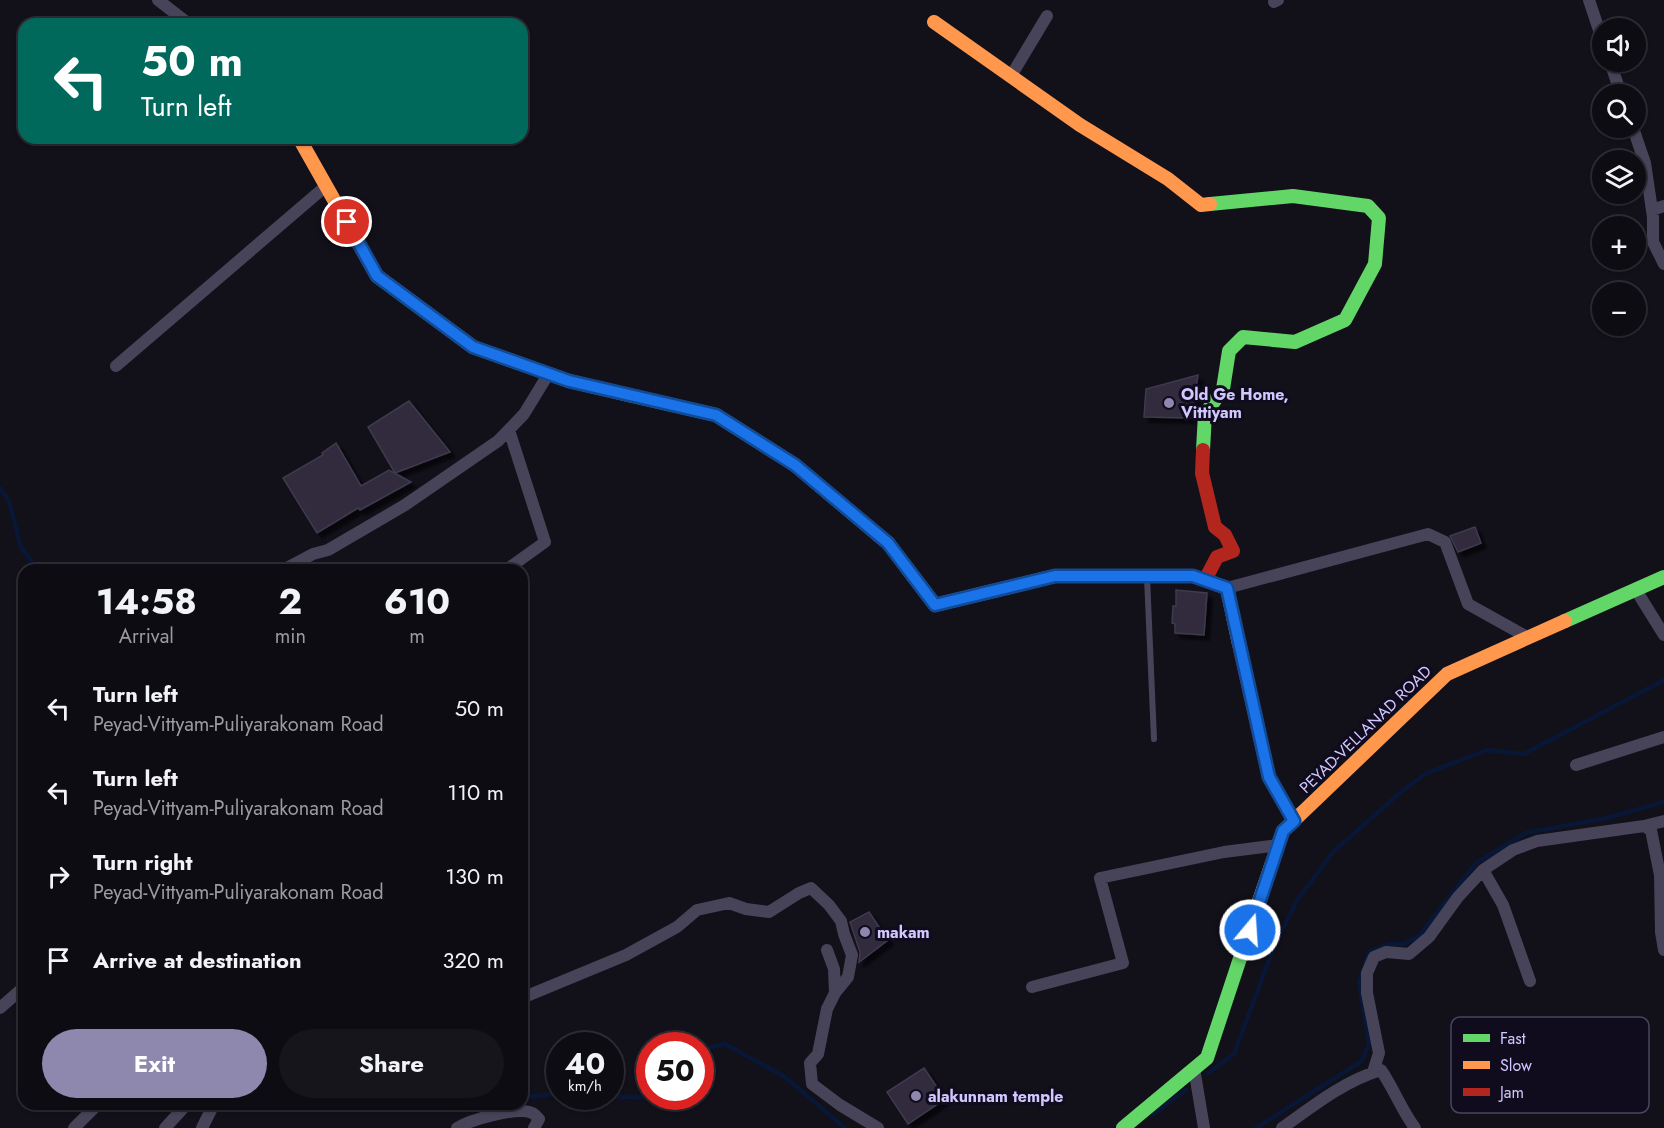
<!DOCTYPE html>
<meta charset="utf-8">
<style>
:root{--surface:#0e0c13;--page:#17151c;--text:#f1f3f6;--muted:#9b9ba0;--line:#2e2c33;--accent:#8e88ae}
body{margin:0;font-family:Jost,sans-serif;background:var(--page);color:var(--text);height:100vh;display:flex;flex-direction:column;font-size:22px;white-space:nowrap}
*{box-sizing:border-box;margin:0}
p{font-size:20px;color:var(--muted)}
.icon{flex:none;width:33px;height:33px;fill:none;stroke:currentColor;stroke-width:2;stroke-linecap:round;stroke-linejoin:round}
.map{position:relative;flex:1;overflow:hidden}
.sheet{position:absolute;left:18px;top:564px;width:510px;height:546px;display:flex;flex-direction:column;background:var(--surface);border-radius:18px;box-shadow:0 2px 4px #0004,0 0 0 2px var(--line)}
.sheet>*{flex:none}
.top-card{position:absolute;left:18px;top:18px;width:510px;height:126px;border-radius:18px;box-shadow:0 2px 4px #0004,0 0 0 2px var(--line);background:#00695c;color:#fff;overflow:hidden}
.buttons{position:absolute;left:1592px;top:18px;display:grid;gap:12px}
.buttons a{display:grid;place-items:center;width:54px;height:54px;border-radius:50%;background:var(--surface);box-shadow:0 2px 4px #0004,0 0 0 2px var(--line);font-size:30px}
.speed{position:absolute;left:546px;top:1032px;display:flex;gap:12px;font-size:30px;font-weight:700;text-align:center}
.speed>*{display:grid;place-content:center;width:78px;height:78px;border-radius:50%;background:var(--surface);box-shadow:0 2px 4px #0004,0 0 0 2px var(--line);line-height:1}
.speed small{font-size:15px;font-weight:400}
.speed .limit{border:9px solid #d22;background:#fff;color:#111}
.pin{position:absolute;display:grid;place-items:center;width:51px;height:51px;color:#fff;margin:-26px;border:3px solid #fff;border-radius:50%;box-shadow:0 2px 6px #0007}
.me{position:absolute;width:66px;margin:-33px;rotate:18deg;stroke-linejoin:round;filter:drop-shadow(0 0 4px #0008)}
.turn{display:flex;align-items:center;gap:21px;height:126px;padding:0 24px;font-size:27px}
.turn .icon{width:78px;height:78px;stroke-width:2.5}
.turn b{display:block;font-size:42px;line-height:51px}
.eta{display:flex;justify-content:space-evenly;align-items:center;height:102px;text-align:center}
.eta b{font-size:36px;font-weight:700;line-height:42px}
.cta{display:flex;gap:12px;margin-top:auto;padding:12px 24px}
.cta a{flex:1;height:69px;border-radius:36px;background:var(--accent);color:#fff;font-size:24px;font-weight:700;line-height:69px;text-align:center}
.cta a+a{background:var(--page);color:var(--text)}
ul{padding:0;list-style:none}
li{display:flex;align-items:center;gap:18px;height:84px;padding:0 24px}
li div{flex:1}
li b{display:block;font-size:22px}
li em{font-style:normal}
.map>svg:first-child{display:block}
</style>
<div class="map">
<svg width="1664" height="1128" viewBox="0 0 1664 1128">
<defs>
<filter id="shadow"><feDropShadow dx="5" dy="5" stdDeviation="1.5" flood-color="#0009"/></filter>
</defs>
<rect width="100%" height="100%" fill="#121019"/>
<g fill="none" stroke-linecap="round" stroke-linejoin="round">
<path stroke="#091737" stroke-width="4.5" d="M0 488 9 501 21 548 39 570
M1365 963 1369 952 1389 944H1404L1419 936 1476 863 1526 833 1607 818 1664 802
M700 1064 704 1049 725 1044 785 1077 845 1128
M1208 1073 1234 1054 1275 944 1298 899 1334 851 1402 791 1427 773 1487 750 1524 754 1664 680
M610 1096 691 1100 692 1096
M522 1098 560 1093
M1154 1114 1186 1090
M1256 1128 1362 1061 1369 1044 1359 982 1363 971"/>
</g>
<path fill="#302c3d" stroke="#3e3a4e" stroke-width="1.5" filter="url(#shadow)" d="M1198 375 1191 418 1144 417 1146 389Z
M409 401 450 452 395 473 368 427Z
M336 443 361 486 389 470 411 482 360 510 358 508 317 533 283 478 323 455 322 453Z
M1475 527 1481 543 1458 552 1450 536Z
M1176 590 1207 593 1204 635 1175 633V624L1172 623 1173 606H1176Z
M869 912 888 940 859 962 860 952 850 922Z
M924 1068 945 1099 908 1124 887 1092Z"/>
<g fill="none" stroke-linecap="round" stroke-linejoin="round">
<path stroke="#47445a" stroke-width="6" d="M1147 577 1154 739"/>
<path stroke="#47445a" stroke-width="12" d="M158 0 189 24
M1589 0 1602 39
M1274 2 1278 0
M1610 62 1621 94
M1011 76 1047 16
M1633 128 1645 163 1653 217V242L1664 264
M1652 210 1664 206
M116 366 326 186
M283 570 313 554 328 550 405 505 498 441 524 414 549 373
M506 570 545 542 509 430
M1227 588 1428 534 1445 542 1468 604 1529 638
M1636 590 1664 635
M1576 765 1664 737
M1644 826 1664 821
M1483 870 1503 905 1530 981
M827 950 834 969 835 993
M1032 987 1123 963 1100 878 1224 852 1279 845
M522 998 626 955 677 927 697 910 729 903 746 909 769 912 799 893 811 888 829 905 841 921 844 934 852 955 848 977 835 993 827 1009 818 1054 810 1063 812 1084 840 1105 878 1128
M0 1008 24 987
M1194 1068 1204 1128
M1373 1072 1379 1053 1367 993V973L1374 957 1386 952 1409 954 1429 937 1458 897 1483 870 1513 850 1537 841 1644 826 1651 830 1660 875 1661 932 1664 950
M74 1128 98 1104
M165 1128 187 1104
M202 1128 212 1108
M457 1128C470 1120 518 1106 532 1113 535 1114 537 1117 539 1119L534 1128
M1282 1128C1313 1106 1344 1081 1381 1070 1394 1089 1401 1109 1415 1128"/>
<path stroke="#63d668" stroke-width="14" d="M633 396 716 415 795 465 878 535
M1203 450 1205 414 1223 389 1229 351 1243 337 1295 342 1345 320 1375 264 1379 218 1368 206 1293 196 1210 204
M1565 621 1664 577
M1123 1128 1207 1058 1259 901"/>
<path stroke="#ff974d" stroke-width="14" d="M934 22 1080 125 1168 179 1201 205 1210 204
M299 138 377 276 473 347 569 381 633 396
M878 535 888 543 935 605 1055 576H1193L1227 588 1239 644
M1259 901 1283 831 1447 674 1565 621"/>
<path stroke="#b3261e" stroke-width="14" d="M1203 450 1202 473 1215 527 1225 535 1233 551 1217 557 1205 580
M1239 644 1269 777 1294 821"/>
</g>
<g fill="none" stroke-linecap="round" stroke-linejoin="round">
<g stroke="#114b97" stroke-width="15">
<path id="route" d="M347 222 377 276 473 347 569 381 716 415 795 465 888 543 935 605 1055 576H1193L1227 588 1269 777 1294 821 1283 831 1250 930"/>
</g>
<use href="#route" stroke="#1a73e8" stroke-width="10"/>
</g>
<g fill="#8e88ae" stroke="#100c1d" stroke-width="2">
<circle cx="1169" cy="403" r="6"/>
<circle cx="865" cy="932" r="6"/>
<circle cx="916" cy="1096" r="6"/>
</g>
<g text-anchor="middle" stroke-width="6" stroke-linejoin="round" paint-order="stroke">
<g font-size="16" font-weight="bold" fill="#d1c8ff" stroke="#100c1d" text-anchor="start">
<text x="1181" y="400">Old Ge Home,<tspan x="1181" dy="18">Vittiyam</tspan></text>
<text x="877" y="938">makam</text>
<text x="928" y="1102">alakunnam temple</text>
</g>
<g font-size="16" fill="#d1c8ff" stroke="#100c1d">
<text transform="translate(1365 729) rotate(-44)" y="6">PEYAD-VELLANAD ROAD</text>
</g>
</g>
<rect x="1451" y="1017" width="198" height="96" rx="9" fill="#100c1d" stroke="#4a4461" stroke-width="1.5"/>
<rect x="1463" y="1034" width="27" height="8" fill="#63d668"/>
<rect x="1463" y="1061" width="27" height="8" fill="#ff974d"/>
<rect x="1463" y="1088" width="27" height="8" fill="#b3261e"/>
<g font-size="16" fill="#d1c8ff">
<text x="1500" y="1044">Fast</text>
<text x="1500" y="1071">Slow</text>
<text x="1500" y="1098">Jam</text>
</g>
</svg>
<div class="buttons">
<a><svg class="icon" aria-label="sound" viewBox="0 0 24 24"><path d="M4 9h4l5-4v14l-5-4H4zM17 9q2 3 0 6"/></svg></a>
<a><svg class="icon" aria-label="search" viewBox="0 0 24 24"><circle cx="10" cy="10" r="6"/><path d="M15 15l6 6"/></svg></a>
<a><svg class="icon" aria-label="layers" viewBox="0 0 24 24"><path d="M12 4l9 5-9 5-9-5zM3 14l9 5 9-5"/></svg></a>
<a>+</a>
<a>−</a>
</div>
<div class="speed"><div>40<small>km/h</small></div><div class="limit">50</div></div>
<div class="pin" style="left:347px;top:222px;background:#d93025"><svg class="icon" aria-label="arrive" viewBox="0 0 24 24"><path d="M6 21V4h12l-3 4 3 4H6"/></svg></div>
<svg class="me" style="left:1250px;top:930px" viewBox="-20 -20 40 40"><circle r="17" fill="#1a73e8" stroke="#fff" stroke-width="3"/><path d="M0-11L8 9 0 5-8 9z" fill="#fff"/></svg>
<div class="top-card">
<div class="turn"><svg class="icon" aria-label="left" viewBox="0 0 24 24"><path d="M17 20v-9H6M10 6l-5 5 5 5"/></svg><div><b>50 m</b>Turn left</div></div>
</div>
<section class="sheet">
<div class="eta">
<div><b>14:58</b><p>Arrival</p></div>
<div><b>2</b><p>min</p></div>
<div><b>610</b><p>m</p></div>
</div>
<ul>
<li><svg class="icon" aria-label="left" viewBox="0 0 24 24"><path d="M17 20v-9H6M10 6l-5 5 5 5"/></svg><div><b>Turn left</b><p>Peyad-Vittyam-Puliyarakonam Road</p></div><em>50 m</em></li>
<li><svg class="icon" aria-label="left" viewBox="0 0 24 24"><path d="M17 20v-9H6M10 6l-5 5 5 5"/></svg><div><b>Turn left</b><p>Peyad-Vittyam-Puliyarakonam Road</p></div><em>110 m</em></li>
<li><svg class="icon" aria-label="right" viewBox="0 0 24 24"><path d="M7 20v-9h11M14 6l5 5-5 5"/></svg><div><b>Turn right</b><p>Peyad-Vittyam-Puliyarakonam Road</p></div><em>130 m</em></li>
<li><svg class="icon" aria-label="arrive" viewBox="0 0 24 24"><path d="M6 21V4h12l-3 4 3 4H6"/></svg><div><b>Arrive at destination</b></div><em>320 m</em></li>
</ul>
<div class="cta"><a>Exit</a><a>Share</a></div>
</section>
</div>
